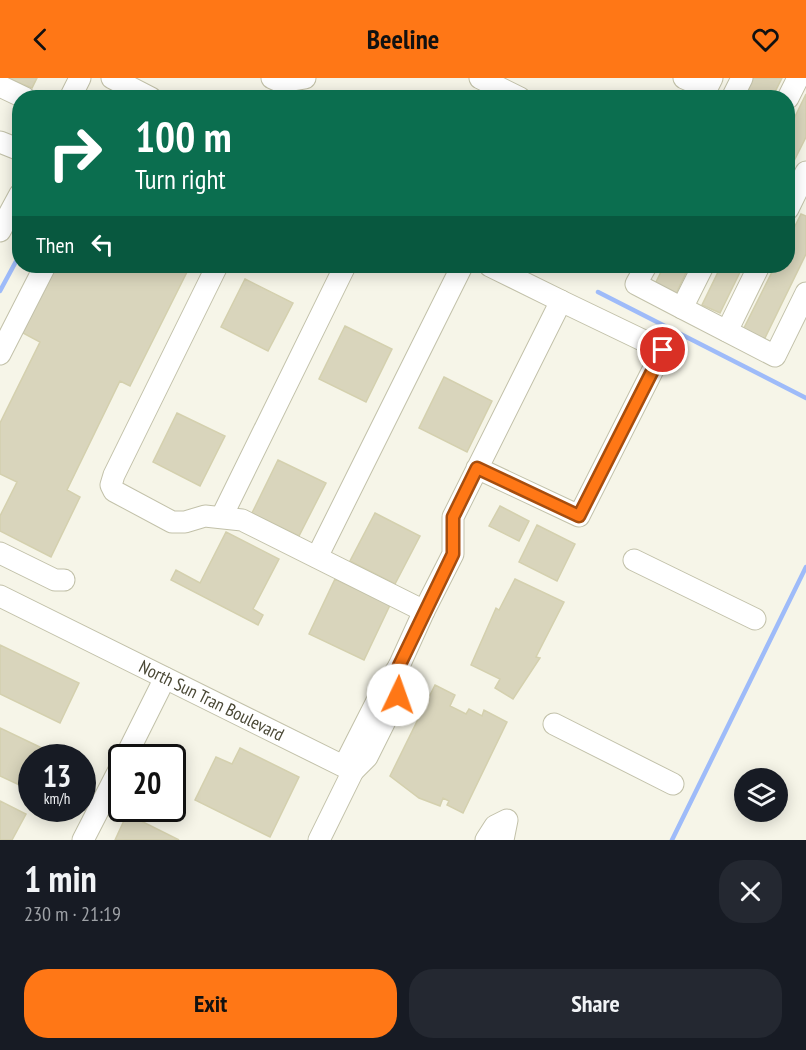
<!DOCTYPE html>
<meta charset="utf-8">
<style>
:root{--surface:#171b24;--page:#242831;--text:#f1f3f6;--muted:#9ea1a6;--accent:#ff7716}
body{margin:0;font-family:"PT Sans Narrow",sans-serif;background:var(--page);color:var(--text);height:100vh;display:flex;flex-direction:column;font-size:22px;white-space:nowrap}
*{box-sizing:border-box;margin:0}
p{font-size:20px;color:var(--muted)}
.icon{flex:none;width:33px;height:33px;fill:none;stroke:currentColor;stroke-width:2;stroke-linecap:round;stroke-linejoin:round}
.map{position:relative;height:762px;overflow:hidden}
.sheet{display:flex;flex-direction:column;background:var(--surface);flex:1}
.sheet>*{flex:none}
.guide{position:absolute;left:12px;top:12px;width:783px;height:183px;border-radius:24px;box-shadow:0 3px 15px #0003;background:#0b6e4f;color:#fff;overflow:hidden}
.controls{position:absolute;left:734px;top:690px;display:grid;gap:12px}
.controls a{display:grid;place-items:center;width:54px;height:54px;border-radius:50%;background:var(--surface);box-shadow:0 3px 15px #0003;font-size:30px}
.speed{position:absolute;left:18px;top:666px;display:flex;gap:12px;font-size:30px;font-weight:700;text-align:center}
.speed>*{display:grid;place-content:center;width:78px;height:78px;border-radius:50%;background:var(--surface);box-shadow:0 3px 15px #0003;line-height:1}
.speed small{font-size:15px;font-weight:400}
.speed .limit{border:3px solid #111;border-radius:9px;background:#fff;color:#111}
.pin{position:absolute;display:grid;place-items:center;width:51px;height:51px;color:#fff;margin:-26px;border:3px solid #fff;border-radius:50%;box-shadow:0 2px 6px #0007}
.me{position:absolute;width:66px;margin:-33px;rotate:3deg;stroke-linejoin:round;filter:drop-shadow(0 0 4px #0008)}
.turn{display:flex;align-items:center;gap:21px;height:126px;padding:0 24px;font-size:27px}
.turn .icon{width:78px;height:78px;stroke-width:2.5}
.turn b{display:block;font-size:42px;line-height:51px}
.then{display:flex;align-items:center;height:57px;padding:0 24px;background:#0003;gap:12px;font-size:22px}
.round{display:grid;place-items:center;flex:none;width:63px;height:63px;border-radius:24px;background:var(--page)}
.summary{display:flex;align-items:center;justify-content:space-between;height:102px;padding:0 24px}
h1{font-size:36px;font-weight:700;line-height:45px}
.button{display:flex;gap:12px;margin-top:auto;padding:12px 24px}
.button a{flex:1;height:69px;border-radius:24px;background:var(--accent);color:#111;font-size:24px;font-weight:700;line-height:69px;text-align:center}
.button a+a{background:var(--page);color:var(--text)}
header{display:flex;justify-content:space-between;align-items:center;height:78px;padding:0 24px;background:var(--accent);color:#111;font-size:27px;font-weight:700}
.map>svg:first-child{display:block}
</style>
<header><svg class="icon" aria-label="back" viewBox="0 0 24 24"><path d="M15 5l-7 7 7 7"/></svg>Beeline<svg class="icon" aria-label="heart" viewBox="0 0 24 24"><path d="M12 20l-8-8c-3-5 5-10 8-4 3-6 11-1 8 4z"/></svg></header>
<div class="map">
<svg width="806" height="762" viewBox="0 0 806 762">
<rect width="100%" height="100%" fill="#f6f5e8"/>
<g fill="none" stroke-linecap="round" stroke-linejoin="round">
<path stroke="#9ebbf9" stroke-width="4.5" d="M0 213 20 176
M598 214 806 320
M672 762 806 489"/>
</g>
<path fill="#d9d5bc" stroke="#d4d0ae" stroke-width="1.5" d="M7 0H37L32 10Z
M753 0H782L772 20H743Z
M806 16V59L788 95V53Z
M801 136 806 138V176L763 264 742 254 775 188H788V162Z
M54 188H190L130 308 120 303 67 412 80 419 51 479 0 453V438L17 404 0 396V345L40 264 21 254Z
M664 188H689L675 218 654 208Z
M721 188H743L720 235 702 227Z
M245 201 293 225 268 273 221 249Z
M345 248 392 271 366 324 319 301Z
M444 299 492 323 467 374 419 350Z
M177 335 225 358 200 408 153 384Z
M278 382 326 405 299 458 252 435Z
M500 428 529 443 519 463 489 448Z
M375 435 420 458 395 506 350 483Z
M537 447 575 466 557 503 519 484Z
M226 454 279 481 253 531 263 537 258 547 171 502 176 492 200 505Z
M335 501 390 527 364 582 309 556Z
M515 501 564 524 536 579 540 580 513 621 495 610 500 601 471 587 496 530 499 532Z
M0 567 79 605 60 645 0 616Z
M435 607 455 617 450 628 466 636 469 631 482 638 484 632 507 644 463 735 447 727 449 723 443 720 440 728 419 720 390 698Z
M0 650 46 672 43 680H32V703L28 711 0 698Z
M240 670 299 699 270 759 195 722 216 679 232 686Z
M0 723 26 736 12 762H0Z
M127 736 179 762H115Z"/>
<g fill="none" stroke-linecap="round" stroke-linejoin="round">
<g stroke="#c2c1a9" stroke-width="23">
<g id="minor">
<path d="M112 0 151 20"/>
<path d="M272 0 281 4 305 0"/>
<path d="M480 0 520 20"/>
<path d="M684 0 707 10 712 0"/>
<path d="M0 8 25 20"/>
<path d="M70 20 80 0"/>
<path d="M732 20 742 0"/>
<path d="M788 20 798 0"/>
<path d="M0 64 20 72"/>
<path d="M788 131 806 94"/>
<path d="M0 153 20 116"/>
<path d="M217 188 114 397 111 407 114 413 172 444H185L205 438 242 442 424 533 453 476V439L561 223 663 272 579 438 477 390"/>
<path d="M490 188 561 223"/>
<path d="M646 188 636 206 682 230"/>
<path d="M703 188 682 230 775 278 806 215"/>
<path d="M727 253 759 188"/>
<path d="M0 276 45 188"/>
<path d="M222 438 345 188"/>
<path d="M0 475 55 502H64"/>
<path d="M317 479 462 188"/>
<path d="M634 482 755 541"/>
<path id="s1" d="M0 518 353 693 319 762"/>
<path d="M399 588 424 533"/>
<path d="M554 646 673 706"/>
<path d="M125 680 165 600"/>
<path d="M344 688 377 623 399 588 398 617 367 679 353 693"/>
<path d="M83 762 122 686"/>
<path d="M486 762 495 748 507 742 503 762"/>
</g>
</g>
<use href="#minor" stroke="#fff" stroke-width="21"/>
</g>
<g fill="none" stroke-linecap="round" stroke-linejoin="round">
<g stroke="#a64d0e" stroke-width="15">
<path id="route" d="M398 617 399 588 453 476V439L477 390 579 438 663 272"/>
</g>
<use href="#route" stroke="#ff7716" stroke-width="10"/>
</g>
<g text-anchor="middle" stroke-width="5" stroke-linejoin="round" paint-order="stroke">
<g font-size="18" fill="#4a4835" stroke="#fff">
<text dy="6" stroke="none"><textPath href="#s1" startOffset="236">North Sun Tran Boulevard</textPath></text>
</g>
</g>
</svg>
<div class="controls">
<a><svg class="icon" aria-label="layers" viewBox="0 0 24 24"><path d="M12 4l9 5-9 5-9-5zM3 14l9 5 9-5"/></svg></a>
</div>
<div class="speed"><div>13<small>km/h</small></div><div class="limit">20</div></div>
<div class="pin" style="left:663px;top:272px;background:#d93025"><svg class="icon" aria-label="arrive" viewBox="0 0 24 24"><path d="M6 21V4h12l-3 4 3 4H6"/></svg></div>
<svg class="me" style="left:398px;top:617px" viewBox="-20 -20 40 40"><circle r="19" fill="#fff"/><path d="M0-13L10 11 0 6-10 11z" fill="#ff7716"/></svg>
<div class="guide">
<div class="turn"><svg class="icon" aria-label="right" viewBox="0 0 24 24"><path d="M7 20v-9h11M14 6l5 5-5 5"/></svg><div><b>100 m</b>Turn right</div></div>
<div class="then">Then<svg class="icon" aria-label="left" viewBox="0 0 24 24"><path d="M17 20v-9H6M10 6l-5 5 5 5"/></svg></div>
</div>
</div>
<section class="sheet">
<div class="summary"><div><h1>1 min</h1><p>230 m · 21:19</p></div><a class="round"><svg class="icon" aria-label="close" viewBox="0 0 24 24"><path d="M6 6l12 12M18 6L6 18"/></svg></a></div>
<div class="button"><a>Exit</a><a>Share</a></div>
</section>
